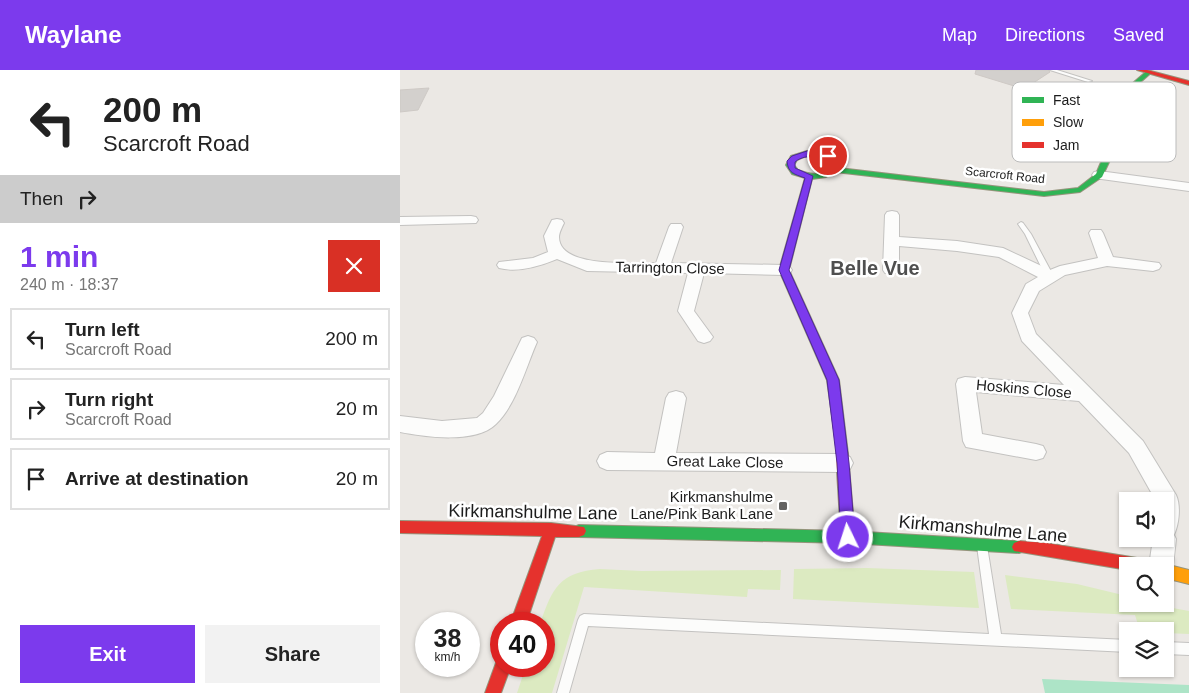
<!DOCTYPE html>
<meta charset="utf-8">
<style>
:root{--surface:#fff;--page:#f2f2f2;--text:#222;--muted:#767676;--line:#e0e0e0;--accent:#7c3aed}
body{margin:0;font-family:Helvetica,sans-serif;background:var(--page);color:var(--text);height:100vh;display:flex;flex-direction:column;font-size:19px;white-space:nowrap}
*{box-sizing:border-box;margin:0}
p{font-size:16px;color:var(--muted)}
.icon{flex:none;width:28px;height:28px;fill:none;stroke:currentColor;stroke-width:2;stroke-linecap:round;stroke-linejoin:round}
.map{position:relative;flex:1;overflow:hidden}
.sheet{display:flex;flex-direction:column;background:var(--surface);width:400px}
.sheet>*{flex:none}
.banner{background:#fff;color:var(--text);overflow:hidden}
.fabs{position:absolute;left:719px;top:422px;display:grid;gap:10px}
.fabs a{display:grid;place-items:center;width:55px;height:55px;border-radius:0px;background:var(--surface);box-shadow:0 1px 4px #0004;font-size:25px}
.speed{position:absolute;left:15px;top:542px;display:flex;gap:10px;font-size:25px;font-weight:700;text-align:center}
.speed>*{display:grid;place-content:center;width:65px;height:65px;border-radius:50%;background:var(--surface);box-shadow:0 1px 4px #0004;line-height:1}
.speed small{font-size:12px;font-weight:400}
.speed .limit{border:8px solid #d22;background:#fff;color:#111}
.pin{position:absolute;display:grid;place-items:center;width:42px;height:42px;color:#fff;margin:-21px;border:2px solid #fff;border-radius:50%;box-shadow:0 1px 5px #0007}
.me{position:absolute;width:55px;margin:-28px;rotate:356deg;stroke-linejoin:round;filter:drop-shadow(0 0 4px #0008)}
.turn{display:flex;align-items:center;gap:18px;height:105px;padding:0 20px;font-size:22px}
.turn .icon{width:65px;height:65px;stroke-width:2.5}
.turn b{display:block;font-size:35px;line-height:42px}
.then{display:flex;align-items:center;height:48px;padding:0 20px;background:#0003;gap:10px;font-size:19px}
.round{display:grid;place-items:center;flex:none;width:52px;height:52px;border-radius:0px;background:var(--page)}
.head{display:flex;align-items:center;justify-content:space-between;height:85px;padding:0 20px}
h1{font-size:30px;font-weight:800;line-height:38px;color:var(--accent)}
.action{display:flex;gap:10px;margin-top:auto;padding:10px 20px}
.action a{flex:1;height:58px;border-radius:0px;background:var(--accent);color:#fff;font-size:20px;font-weight:800;line-height:58px;text-align:center}
.action a+a{background:var(--page);color:var(--text)}
ul{padding:0;list-style:none}
li{display:flex;align-items:center;gap:15px;height:62px;margin:0 10px 8px;padding:0 10px;border:2px solid var(--line);border-radius:0px}
li div{flex:1}
li b{display:block;font-size:19px}
li em{font-style:normal}
header{display:flex;align-items:center;gap:30px;box-sizing:border-box;height:70px;padding:0 25px;background:var(--accent);color:#fff}
header strong{font-size:24px}
nav{display:flex;gap:28px;margin-inline-start:auto;font-size:18px}
main{display:flex;flex:1;min-height:0}
.map>svg:first-child{display:block}
</style>
<header>
<strong>Waylane</strong>
<nav><a>Map</a><a>Directions</a><a>Saved</a></nav>
</header>
<main>
<section class="sheet">
<div class="banner">
<div class="turn"><svg class="icon" aria-label="left" viewBox="0 0 24 24"><path d="M17 20v-9H6M10 6l-5 5 5 5"/></svg><div><b>200 m</b>Scarcroft Road</div></div>
<div class="then">Then<svg class="icon" aria-label="right" viewBox="0 0 24 24"><path d="M7 20v-9h11M14 6l5 5-5 5"/></svg></div>
</div>
<div class="head"><div><h1>1 min</h1><p>240 m · 18:37</p></div><a class="round" style="background:#d93025;color:#fff"><svg class="icon" aria-label="close" viewBox="0 0 24 24"><path d="M6 6l12 12M18 6L6 18"/></svg></a></div>
<ul>
<li><svg class="icon" aria-label="left" viewBox="0 0 24 24"><path d="M17 20v-9H6M10 6l-5 5 5 5"/></svg><div><b>Turn left</b><p>Scarcroft Road</p></div><em>200 m</em></li>
<li><svg class="icon" aria-label="right" viewBox="0 0 24 24"><path d="M7 20v-9h11M14 6l5 5-5 5"/></svg><div><b>Turn right</b><p>Scarcroft Road</p></div><em>20 m</em></li>
<li><svg class="icon" aria-label="arrive" viewBox="0 0 24 24"><path d="M6 21V4h12l-3 4 3 4H6"/></svg><div><b>Arrive at destination</b></div><em>20 m</em></li>
</ul>
<div class="action"><a>Exit</a><a>Share</a></div>
</section>
<div class="map">
<svg width="789" height="623" viewBox="0 0 789 623">
<rect width="100%" height="100%" fill="#ebe8e4"/>
<path fill="#dceac1" d="M467 498 574 502 579 538 393 529 394 499Z
M200 499 242 501 381 500 380 520 348 519 347 527 184 517 152 623H117L126 596H144V554H140C152 519 159 502 200 499Z
M605 505 677 514 727 526 728 534H759L762 536 789 541V564L765 563V561H740L735 545 611 539Z"/>
<path fill="#ade4c7" d="M642 609 789 615V623H645Z"/>
<path fill="#d3d0cd" stroke="#cec9c5" d="M576 0H648L650 2 624 19 575 4Z
M29 18 18 40 0 42V20Z"/>
<g fill="none" stroke-linecap="round" stroke-linejoin="round">
<g stroke="#c3c2c0" stroke-width="2">
<path id="lane" d="M650 0H657L692 11 688 12Z
M664 23H668L669 28 677 33 705 42 702 44 673 35 665 30Z
M621 152 623 153 631 164 654 207 653 209H650L646 207 625 164 618 154Z
M582 471 586 473 587 476 601 564 728 570V582L188 556 169 623H157L178 550 180 546 184 544 589 564 577 476 578 473Z
M765 572 789 573V585L765 584Z"/>
</g>
<g stroke="#c3c2c0" stroke-width="2">
<path id="street" d="M699 101 789 113V121L694 108 692 105 694 102Z
M492 141 497 142 499 145V167L557 171 603 178 650 200 660 196 698 188 689 163 691 160H701L703 163 713 187 759 193 761 196 759 199 753 201 707 196 665 205 639 221 628 243 636 264 743 371 776 425C781 436 779 454 774 465L776 469 773 496 769 504 765 506V496H749L753 469H765V431H756L729 383 679 331 576 322 582 364 636 374 643 376 646 382 643 388 636 390 566 377 563 371 556 314 558 309 565 307 664 315 622 271 612 243 626 214 638 207 599 187 557 181 499 176V200L497 203H485L483 200 485 145 487 142Z
M71 146 76 147 78 150 76 153 0 155V147Z
M157 149 162 150 164 153C162 157 159 163 159 167 159 199 234 192 256 193L269 157 271 154H281L283 157 271 193 384 195 390 197 392 200 390 203 384 205 304 203 294 241 313 267 310 271 304 273 298 271 278 241 288 203 187 201 157 189C140 196 118 203 99 198L97 195 99 192 133 188 148 182 144 166 152 150Z
M128 266 134 268 137 272C126 297 116 335 96 354 76 374 25 367 0 362V346L42 351 77 348 83 343 94 326 122 268Z
M276 321 283 323 286 328 276 383 443 384 450 387 453 393 450 399 443 402 207 400 200 397 197 391 200 385 207 382 255 383 266 328 269 323Z"/>
</g>
<g stroke="#96947c" stroke-width="2">
<path id="fast" d="M747 1 752 2 705 43 700 50 710 90 702 107 680 122 644 126 435 102 426 107 412 109 389 200 439 310 448 384 446 388 442 389 438 388 427 310 379 200 405 108 392 104 386 95 391 86 407 81 432 84 440 94 439 98 644 122 678 118 696 104 702 90 694 50 700 41ZM408 85 427 88 433 96C423 106 410 105 398 100L394 95 397 90Z
M179 455 448 461 619 471 624 473 626 477 624 481 619 483 448 473 179 467 174 465 172 461 174 457Z"/>
</g>
<g stroke="#96947c" stroke-width="2">
<path id="slow" d="M442 379 446 380 448 384 455 467 453 471 448 473 443 471 441 467 436 384 438 380Z
M765 494 789 500V514L765 508V496H760Z"/>
</g>
<g stroke="#96947c" stroke-width="2">
<path id="jam" d="M737 0H747L789 11V15Z
M0 451 151 453 184 457 186 461 184 465 179 467H155L126 554H110L142 466 0 463Z
M619 471 646 473 743 489 748 491 750 496H728V500L614 481 612 477 614 473Z
M101 589V596H111L101 623H85L97 590Z"/>
</g>
<use href="#lane" fill="#fcfcfb" fill-rule="evenodd"/>
<use href="#street" fill="#fcfcfb" fill-rule="evenodd"/>
<use href="#fast" fill="#30b455" fill-rule="evenodd"/>
<use href="#slow" fill="#ff9f0a" fill-rule="evenodd"/>
<use href="#jam" fill="#e5322d" fill-rule="evenodd"/>
</g>
<path fill="#7c3aed" stroke="#51269a" d="M407 81 428 83 432 86C421 92 408 81 395 92V98L413 106 389 200 439 310 449 393 455 467 453 471 448 473 443 471 441 467 437 393 427 310 379 200 405 108C394 104 388 103 387 91L392 86Z"/>
<rect fill="#646362" stroke="#fff" stroke-width="2" x="378" y="431" width="10" height="10" rx="2.5"/>
<g text-anchor="middle" stroke-width="5" stroke-linejoin="round" paint-order="stroke">
<g font-size="12" fill="#1c1c1c" stroke="#fff">
<text transform="translate(605 105) rotate(6)" y="4">Scarcroft Road</text>
</g>
<g font-size="15" fill="#1c1c1c" stroke="#fff">
<text transform="translate(270 198) rotate(1)" y="5">Tarrington Close</text>
<text transform="translate(624 319) rotate(5)" y="5">Hoskins Close</text>
<text transform="translate(325 392) rotate(1)" y="5">Great Lake Close</text>
</g>
<g font-size="15" fill="#1c1c1c" stroke="#fff" text-anchor="end">
<text x="373" y="432">Kirkmanshulme<tspan x="373" dy="17">Lane/Pink Bank Lane</tspan></text>
</g>
<g font-size="18" fill="#1c1c1c" stroke="#fff">
<text transform="translate(133 442) rotate(1)" y="6">Kirkmanshulme Lane</text>
<text transform="translate(583 459) rotate(5)" y="6">Kirkmanshulme Lane</text>
</g>
<g font-size="20" font-weight="bold" fill="#4f4f4f" stroke="#fff">
<text x="475" y="205">Belle Vue</text>
</g>
</g>
<rect x="612" y="12" width="164" height="80" rx="8" fill="#fff" stroke="#bbb" stroke-width="1"/>
<rect x="622" y="27" width="22" height="6" fill="#30b455"/>
<rect x="622" y="49" width="22" height="7" fill="#ff9f0a"/>
<rect x="622" y="72" width="22" height="6" fill="#e5322d"/>
<g font-size="14" fill="#1c1c1c">
<text x="653" y="35">Fast</text>
<text x="653" y="57">Slow</text>
<text x="653" y="80">Jam</text>
</g>
</svg>
<div class="fabs">
<a><svg class="icon" aria-label="sound" viewBox="0 0 24 24"><path d="M4 9h4l5-4v14l-5-4H4zM17 9q2 3 0 6"/></svg></a>
<a><svg class="icon" aria-label="search" viewBox="0 0 24 24"><circle cx="10" cy="10" r="6"/><path d="M15 15l6 6"/></svg></a>
<a><svg class="icon" aria-label="layers" viewBox="0 0 24 24"><path d="M12 4l9 5-9 5-9-5zM3 14l9 5 9-5"/></svg></a>
</div>
<div class="speed"><div>38<small>km/h</small></div><div class="limit">40</div></div>
<div class="pin" style="left:428px;top:86px;background:#d93025"><svg class="icon" aria-label="arrive" viewBox="0 0 24 24"><path d="M6 21V4h12l-3 4 3 4H6"/></svg></div>
<svg class="me" style="left:448px;top:467px" viewBox="-20 -20 40 40"><circle r="17" fill="#7c3aed" stroke="#fff" stroke-width="3"/><path d="M0-11L8 9 0 5-8 9z" fill="#fff"/></svg>
</div>
</main>
